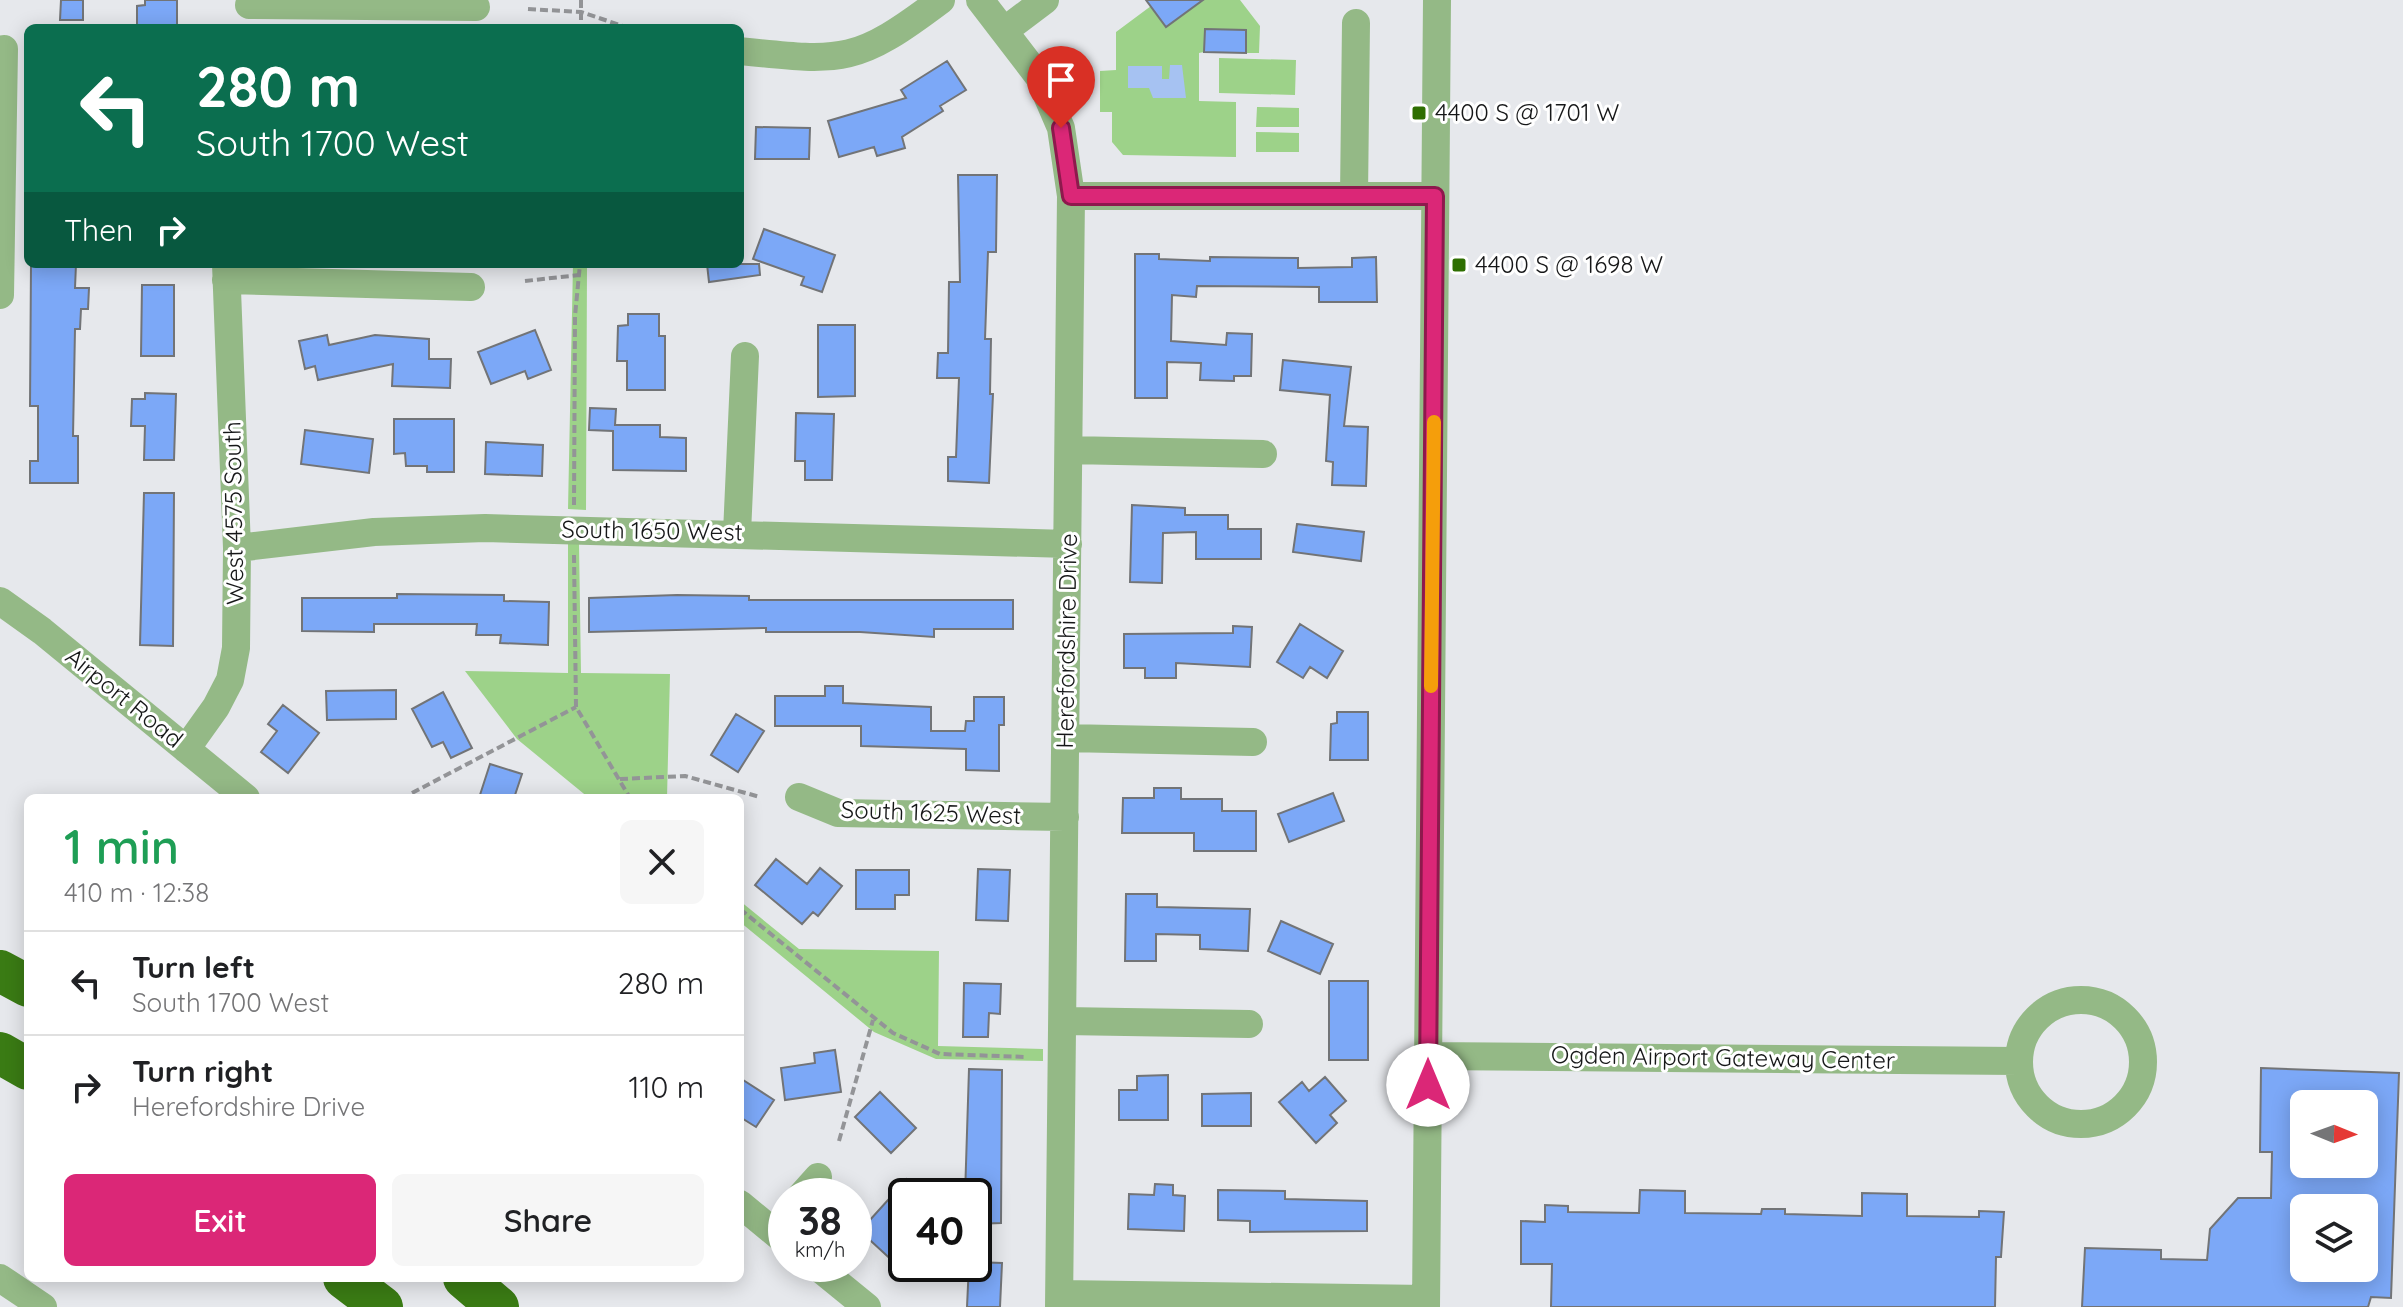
<!DOCTYPE html>
<meta charset="utf-8">
<style>
:root{--surface:#fff;--page:#f6f6f6;--text:#202124;--muted:#757577;--line:#e0e0e0;--accent:#db2777}
body{margin:0;font-family:Quicksand,sans-serif;background:var(--page);color:var(--text);height:100vh;display:flex;flex-direction:column;font-size:30px;white-space:nowrap}
*{box-sizing:border-box;margin:0}
p{font-size:26px;color:var(--muted)}
.icon{flex:none;width:44px;height:44px;fill:none;stroke:currentColor;stroke-width:2;stroke-linecap:round;stroke-linejoin:round}
.map{position:relative;flex:1;overflow:hidden}
.drawer{position:absolute;left:24px;top:794px;width:720px;height:488px;display:flex;flex-direction:column;background:var(--surface);border-radius:12px;box-shadow:0 4px 20px #0003}
.drawer>*{flex:none}
.top-card{position:absolute;left:24px;top:24px;width:720px;height:244px;border-radius:12px;box-shadow:0 4px 20px #0003;background:#0b6e4f;color:#fff;overflow:hidden}
.needle{width:52px;rotate:91deg}
.fabs{position:absolute;left:2290px;top:1090px;display:grid;gap:16px}
.fabs a{display:grid;place-items:center;width:88px;height:88px;border-radius:12px;background:var(--surface);box-shadow:0 4px 20px #0003;font-size:40px}
.speed{position:absolute;left:768px;top:1178px;display:flex;gap:16px;font-size:40px;font-weight:700;text-align:center}
.speed>*{display:grid;place-content:center;width:104px;height:104px;border-radius:50%;background:var(--surface);box-shadow:0 4px 20px #0003;line-height:1}
.speed small{font-size:20px;font-weight:400}
.speed .limit{border:4px solid #111;border-radius:12px;background:#fff;color:#111}
.pin{position:absolute;display:grid;place-items:center;width:68px;height:68px;color:#fff;margin:-82px -34px;border-radius:50% 50% 50% 0;rotate:-45deg;box-shadow:0 0 8px #0007}
.pin .icon{rotate:45deg}
.me{position:absolute;width:88px;margin:-44px;rotate:0deg;stroke-linejoin:round;filter:drop-shadow(0 0 6px #0008)}
.turn{display:flex;align-items:center;gap:28px;height:168px;padding:0 40px;font-size:36px}
.turn .icon{width:104px;height:104px;stroke-width:2.5}
.turn b{display:block;font-size:56px;line-height:68px}
.then{display:flex;align-items:center;height:76px;padding:0 40px;background:#0003;gap:16px;font-size:30px}
.round{display:grid;place-items:center;flex:none;width:84px;height:84px;border-radius:12px;background:var(--page)}
.head{display:flex;align-items:center;justify-content:space-between;height:136px;padding:0 40px}
h1{font-size:48px;font-weight:600;line-height:60px;color:#1e9e55}
.action{display:flex;gap:16px;margin-top:auto;padding:16px 40px}
.action a{flex:1;height:92px;border-radius:12px;background:var(--accent);color:#fff;font-size:32px;font-weight:600;line-height:92px;text-align:center}
.action a+a{background:var(--page);color:var(--text)}
ul{padding:0;list-style:none}
li{display:flex;align-items:center;gap:24px;height:104px;padding:0 40px;border-top:2px solid var(--line)}
li div{flex:1}
li b{display:block;font-size:30px}
li em{font-style:normal}
.map>svg:first-child{display:block}
</style>
<div class="map">
<svg width="2403" height="1307" viewBox="0 0 2403 1307">
<rect width="100%" height="100%" fill="#e6e8ec"/>
<path fill="#9dd289" d="M1196 0H1240L1260 26 1259 53H1245L1205 29 1204 52 1199 53V101L1236 102V157L1123 155 1112 142V112H1100V71L1116 70V32L1151 6 1166 27 1198 4Z
M1219 58 1296 60 1295 95 1219 93Z
M1257 107 1299 108V127H1256Z
M1256 132 1299 133V152H1256Z
M573 264H587L586 510 568 509Z
M568 542 579 543 581 673 670 674 667 798H589L517 739 465 671 568 673Z
M740 901 799 949 939 951 938 1046 1043 1049V1061L936 1059 874 1032 740 922Z"/>
<path fill="#a6c2f2" d="M1170 65H1182L1186 98H1153L1149 88H1128V66H1162V79H1169Z"/>
<path fill="#7ca8f7" stroke="#727477" stroke-width="2" fill-rule="evenodd" d="M61 0H83V20H60Z
M145 0H177V28H137V6L145 5Z
M1146 0H1203L1166 27Z
M1205 29 1246 30V53L1204 52Z
M947 61 966 90 940 106 943 111 902 137 905 148 877 156 874 147 839 157 828 121 906 98 901 90Z
M756 127 810 128 809 159H755Z
M958 175H997L996 252H988L985 339H991L990 394H993L989 483 948 481V457H956L959 378H937L938 353H948L949 282H960Z
M764 229 835 255 822 292 801 285 804 277 753 259Z
M1135 254H1159V259L1210 261V257L1298 258V268L1352 267V258L1376 257 1377 302H1319V287L1197 286 1196 297 1172 295 1171 341 1226 345 1227 333 1252 334 1251 376H1234V381L1200 380 1201 363 1167 362V398H1135Z
M31 264H76L75 288H89L88 309H81L80 329H75L73 436H78V483H30V461H38V406H30Z
M707 264H759L760 275 709 282Z
M142 285H174V356H141Z
M628 314H659V336H665V390H627V361H617L618 326 628 325Z
M818 325H855V396L818 397Z
M535 330 551 370 528 379 525 371 491 384 478 352Z
M327 335 329 345 375 335 429 339V359H451L450 388 392 386 393 364 318 380 315 366 305 369 299 341Z
M1283 360 1351 367 1344 426 1368 427 1366 486 1332 485 1333 462 1326 461 1330 395 1280 390Z
M145 393 176 394 174 460H144L145 426H131L132 399H145Z
M590 408 616 409 615 425H660V437L686 438V471L613 470V431L589 430Z
M796 413 834 414 832 480H805V461H795Z
M394 419H454V472H427V466H406L405 453 394 454Z
M305 430 373 439 369 473 301 464Z
M486 442 543 445 542 476 485 474Z
M144 493H174L173 646 140 645Z
M1132 505 1185 508V515H1228V529H1261V559H1196V532L1163 533 1162 583 1130 582Z
M1297 524 1364 532 1361 561 1293 552Z
M397 594 504 595V601L549 602 548 645 500 643 501 635H476L477 624H374V632L302 631V598H397Z
M677 595 749 596V600H1013V629H934V637L860 632H766V628L589 632V598Z
M1300 624 1343 651 1327 678 1310 667 1303 678 1277 662Z
M1233 626 1252 627 1250 667 1176 663V678H1145V668H1124V634L1233 633Z
M825 686H843V703L931 707V731H965L966 721H974V697H1004V725H999V771L966 770V749L861 746V726H775V696H825Z
M396 690V719L327 720 326 691Z
M443 692 472 748 451 758 443 742 432 747 412 709Z
M283 705 319 733 288 773 261 752 277 731 268 724Z
M1337 712H1368V760H1330L1331 724 1337 723Z
M736 714 764 731 738 772 711 755Z
M490 764 522 774 514 798H479Z
M1154 788H1181V799H1222V811H1256V851H1194V833H1122L1123 798H1154Z
M1333 793 1344 821 1289 842 1278 814Z
M776 859 807 884 820 868 842 886 818 916 813 912 802 924 755 885Z
M978 869 1010 870 1008 921 976 920Z
M856 870H909V895H895V909H856Z
M1126 894H1157V907L1250 909 1248 951 1200 949V935L1156 934V961H1125Z
M1281 921 1333 944 1320 974 1268 951Z
M1329 981H1368V1060H1329Z
M964 983 1001 984 1000 1014 989 1013 988 1037H963Z
M835 1050 841 1092 785 1100 781 1068 815 1063 814 1053Z
M2261 1068 2399 1073 2391 1298 2371 1297 2368 1307H2082L2085 1248 2161 1250V1259L2207 1260 2210 1229 2238 1198H2271L2272 1152H2260ZM2304 1104H2364V1164H2304ZM2304 1208H2364V1268H2304Z
M969 1069 1002 1070 1001 1223 974 1224V1196H965Z
M1168 1075V1120H1119V1090H1137V1076Z
M1325 1077 1346 1101 1330 1115 1337 1123 1316 1143 1279 1102 1302 1082 1309 1091Z
M740 1078 774 1100 756 1127 740 1117Z
M880 1092 916 1128 891 1153 855 1117Z
M1251 1093V1126H1202V1094Z
M906 1180V1253L896 1264 860 1231Z
M1155 1184 1173 1185V1195L1185 1196 1184 1231 1128 1229 1129 1194 1154 1195Z
M1218 1190 1285 1191V1199L1367 1201V1231L1250 1232V1221L1218 1220Z
M1640 1190 1685 1191V1213L1761 1214 1762 1209H1785V1214L1862 1216V1193L1907 1194V1216L1979 1217V1211L2004 1212 2001 1257H1996L1995 1307H1551L1552 1264H1521V1221L1545 1222V1205L1568 1206V1212L1639 1213Z
M974 1262 1002 1263 1000 1307H967L969 1264Z"/>
<g fill="none" stroke-linecap="round" stroke-linejoin="round">
<path stroke="#939497" stroke-width="4" stroke-dasharray="8 4" stroke-linecap="butt" d="M581 0V28
M528 9 581 12 629 28
M525 281 579 275
M574 505 575 316 580 264
M574 555 576 707 630 798
M620 779 685 776 760 797
M412 793 576 707
M740 909 893 1033 940 1054 1027 1057
M839 1141 873 1020"/>
<path stroke="#94b986" stroke-width="28" d="M980 0 1039 77 1061 128 1071 196 1059 1307
M249 5 476 7
M1004 31 1045 0
M740 51C844 62 856 64 941 0
M1071 196H1435
M1354 196 1356 23
M226 280 471 287
M0 295 4 49
M1069 450 1263 454
M737 533 745 356
M237 548 374 532 485 528 1068 544
M0 601 42 631 246 798
M1066 738 1253 742
M186 749 216 707 230 680 236 648 237 548 226 264
M799 797 838 813 1065 817
M2019 1062a62 62 0 1 1 124 0a62 62 0 1 1-124 0Z
M1064 1021 1249 1024
M1428 1056 2018 1061
M801 1196 818 1177
M740 1204 786 1242
M814 1264 867 1307
M0 1278 43 1307
M1061 1294 1426 1299
M1426 1307 1437 0"/>
<path stroke="#3a7b14" stroke-width="42" d="M0 971 28 986
M0 1053 28 1069
M344 1278 382 1307
M464 1278 498 1307"/>
</g>
<g fill="none" stroke-linecap="round" stroke-linejoin="round">
<g stroke="#8e194d" stroke-width="20">
<path id="route" d="M1061 128 1071 196H1435L1428 1085"/>
</g>
<use href="#route" stroke="#db2777" stroke-width="14"/>
<path stroke="#f59e0b" stroke-width="14" d="M1431 686 1434 422"/>
</g>
<g fill="#2e6e01" stroke="#fff" stroke-width="3">
<rect x="1411" y="105" width="16" height="16" rx="4"/>
<rect x="1451" y="257" width="16" height="16" rx="4"/>
</g>
<g text-anchor="middle" stroke-width="6" stroke-linejoin="round" paint-order="stroke">
<g font-size="24" fill="#161718" stroke="#fff" text-anchor="start">
<text x="1435" y="121">4400 S @ 1701 W</text>
<text x="1475" y="273">4400 S @ 1698 W</text>
</g>
<g font-size="24" fill="#161718" stroke="#fff">
<text transform="translate(234 513) rotate(-91)" y="8">West 4575 South</text>
<text transform="translate(652 531) rotate(1)" y="8">South 1650 West</text>
<text transform="translate(1067 641) rotate(-89)" y="8">Herefordshire Drive</text>
<text transform="translate(124 698) rotate(39)" y="8">Airport Road</text>
<text transform="translate(931 813) rotate(2)" y="8">South 1625 West</text>
<text transform="translate(1723 1058) rotate(1)" y="8">Ogden Airport Gateway Center</text>
</g>
</g>
</svg>
<div class="fabs">
<a><svg class="needle" viewBox="-14 -14 28 28"><path d="M0-13l5 13h-10z" fill="#e53935"/><path d="M0 13l5-13h-10z" fill="#757577"/></svg></a>
<a><svg class="icon" aria-label="layers" viewBox="0 0 24 24"><path d="M12 4l9 5-9 5-9-5zM3 14l9 5 9-5"/></svg></a>
</div>
<div class="speed"><div>38<small>km/h</small></div><div class="limit">40</div></div>
<div class="pin" style="left:1061px;top:128px;background:#d93025"><svg class="icon" aria-label="arrive" viewBox="0 0 24 24"><path d="M6 21V4h12l-3 4 3 4H6"/></svg></div>
<svg class="me" style="left:1428px;top:1085px" viewBox="-20 -20 40 40"><circle r="19" fill="#fff"/><path d="M0-13L10 11 0 6-10 11z" fill="#db2777"/></svg>
<div class="top-card">
<div class="turn"><svg class="icon" aria-label="left" viewBox="0 0 24 24"><path d="M17 20v-9H6M10 6l-5 5 5 5"/></svg><div><b>280 m</b>South 1700 West</div></div>
<div class="then">Then<svg class="icon" aria-label="right" viewBox="0 0 24 24"><path d="M7 20v-9h11M14 6l5 5-5 5"/></svg></div>
</div>
<section class="drawer">
<div class="head"><div><h1>1 min</h1><p>410 m · 12:38</p></div><a class="round"><svg class="icon" aria-label="close" viewBox="0 0 24 24"><path d="M6 6l12 12M18 6L6 18"/></svg></a></div>
<ul>
<li><svg class="icon" aria-label="left" viewBox="0 0 24 24"><path d="M17 20v-9H6M10 6l-5 5 5 5"/></svg><div><b>Turn left</b><p>South 1700 West</p></div><em>280 m</em></li>
<li><svg class="icon" aria-label="right" viewBox="0 0 24 24"><path d="M7 20v-9h11M14 6l5 5-5 5"/></svg><div><b>Turn right</b><p>Herefordshire Drive</p></div><em>110 m</em></li>
</ul>
<div class="action"><a>Exit</a><a>Share</a></div>
</section>
</div>
